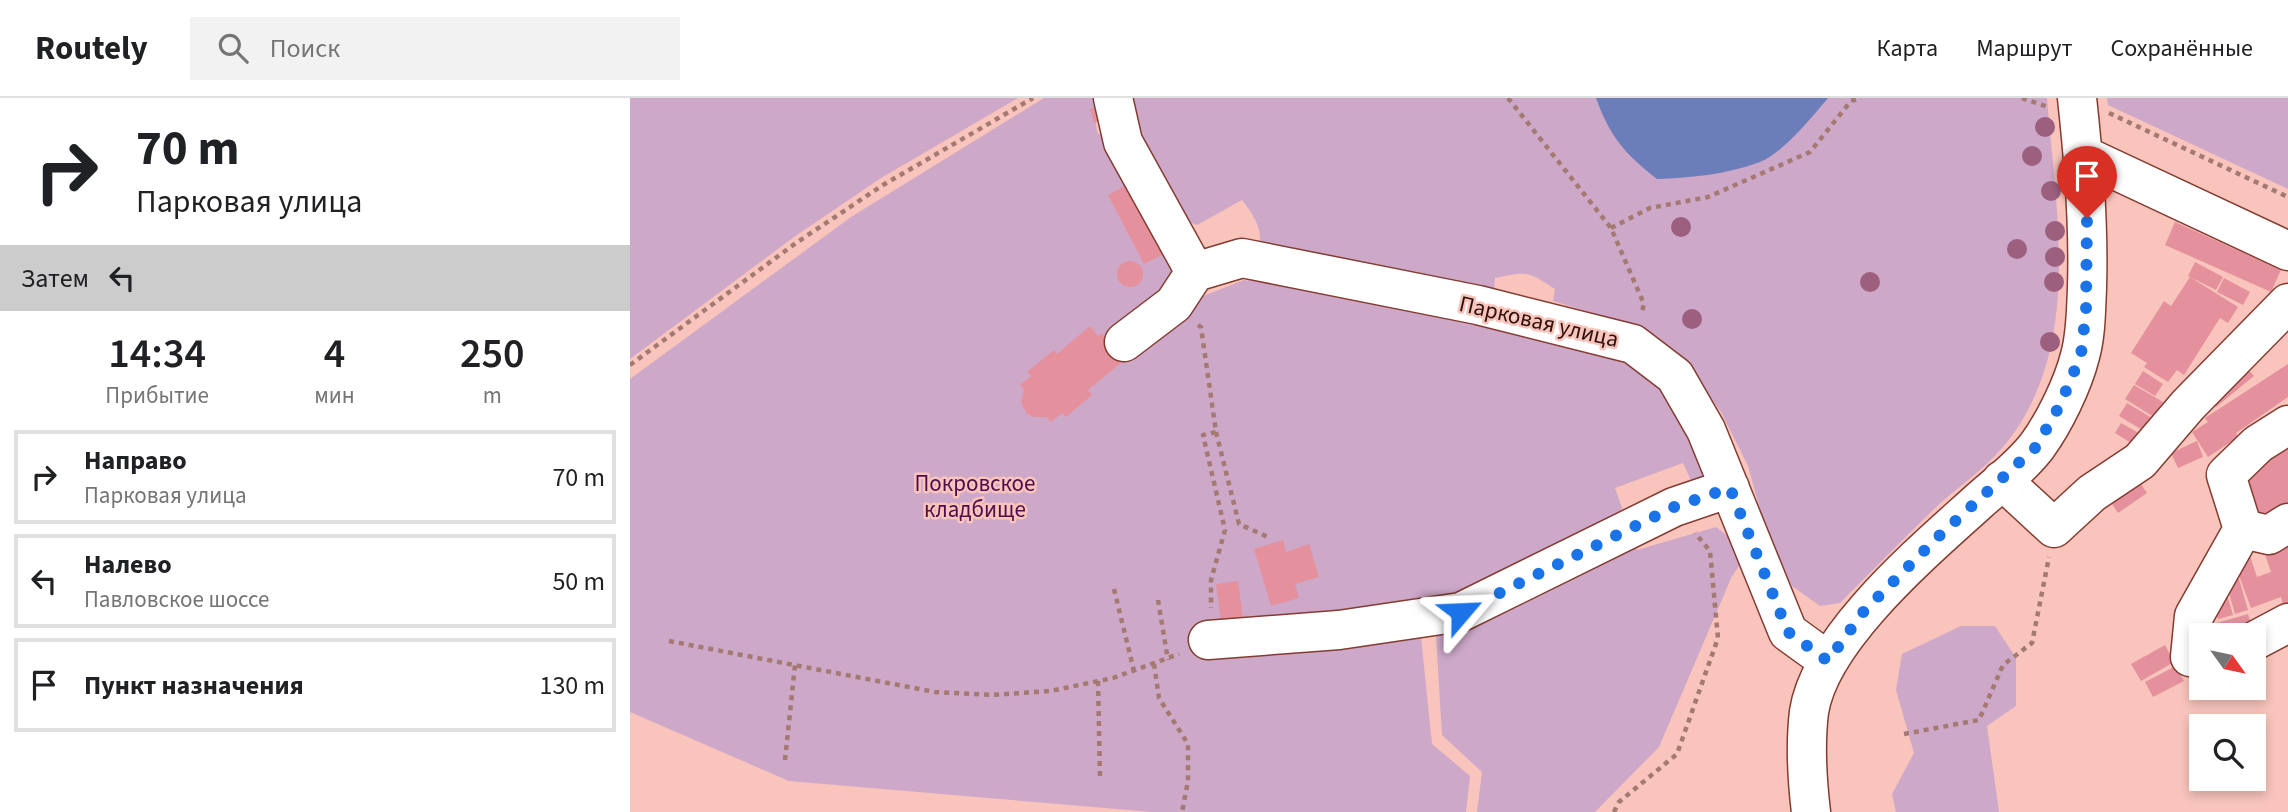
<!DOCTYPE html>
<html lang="ru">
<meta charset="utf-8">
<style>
:root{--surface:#fff;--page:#f2f2f2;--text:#202124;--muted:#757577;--line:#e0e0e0}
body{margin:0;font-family:"Source Sans 3",sans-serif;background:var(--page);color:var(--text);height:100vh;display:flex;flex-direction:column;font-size:26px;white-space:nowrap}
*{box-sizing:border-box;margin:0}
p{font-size:23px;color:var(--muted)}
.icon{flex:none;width:38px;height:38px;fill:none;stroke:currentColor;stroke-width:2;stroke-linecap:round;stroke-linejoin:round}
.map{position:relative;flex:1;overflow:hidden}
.sheet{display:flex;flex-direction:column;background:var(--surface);width:630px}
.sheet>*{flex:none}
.top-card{background:#fff;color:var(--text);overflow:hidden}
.needle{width:46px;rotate:123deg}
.fabs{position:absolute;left:1559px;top:525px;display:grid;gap:14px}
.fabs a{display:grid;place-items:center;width:77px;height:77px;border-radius:0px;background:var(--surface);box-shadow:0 4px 10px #0003;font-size:35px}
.pin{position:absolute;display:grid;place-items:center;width:60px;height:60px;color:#fff;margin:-72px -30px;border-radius:50% 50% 50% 0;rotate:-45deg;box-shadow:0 0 7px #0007}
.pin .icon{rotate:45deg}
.me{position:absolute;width:77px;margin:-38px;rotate:64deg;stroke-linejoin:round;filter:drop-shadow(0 0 5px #0008)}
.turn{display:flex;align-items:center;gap:24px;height:147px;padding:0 21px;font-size:32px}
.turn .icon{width:91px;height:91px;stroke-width:2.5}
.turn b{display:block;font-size:49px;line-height:60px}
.then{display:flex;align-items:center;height:66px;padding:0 21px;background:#0003;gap:14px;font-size:26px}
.eta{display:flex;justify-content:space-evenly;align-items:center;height:119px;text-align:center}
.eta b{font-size:42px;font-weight:600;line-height:49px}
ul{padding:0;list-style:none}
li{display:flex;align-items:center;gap:21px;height:94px;margin:0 14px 10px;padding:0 7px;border:4px solid var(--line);border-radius:0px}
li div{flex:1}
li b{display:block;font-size:26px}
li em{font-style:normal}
header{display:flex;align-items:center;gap:42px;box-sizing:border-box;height:98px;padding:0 35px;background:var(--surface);border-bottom:2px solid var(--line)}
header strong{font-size:33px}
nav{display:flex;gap:38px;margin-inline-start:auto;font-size:24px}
.search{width:490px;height:63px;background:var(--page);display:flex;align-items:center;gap:18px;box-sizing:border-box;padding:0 24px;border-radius:0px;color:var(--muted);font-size:26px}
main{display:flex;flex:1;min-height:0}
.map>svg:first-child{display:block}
</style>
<header>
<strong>Routely</strong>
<div class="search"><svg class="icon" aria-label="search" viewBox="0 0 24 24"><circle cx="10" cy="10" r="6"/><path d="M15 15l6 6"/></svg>Поиск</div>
<nav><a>Карта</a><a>Маршрут</a><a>Сохранённые</a></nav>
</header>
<main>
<section class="sheet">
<div class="top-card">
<div class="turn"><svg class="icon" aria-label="right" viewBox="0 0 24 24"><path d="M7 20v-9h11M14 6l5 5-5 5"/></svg><div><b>70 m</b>Парковая улица</div></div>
<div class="then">Затем<svg class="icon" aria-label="left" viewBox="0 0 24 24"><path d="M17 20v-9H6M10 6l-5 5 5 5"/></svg></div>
</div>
<div class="eta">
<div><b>14:34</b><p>Прибытие</p></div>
<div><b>4</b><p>мин</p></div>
<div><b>250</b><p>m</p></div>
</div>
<ul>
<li><svg class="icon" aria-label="right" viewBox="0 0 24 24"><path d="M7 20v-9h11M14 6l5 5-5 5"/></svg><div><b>Направо</b><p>Парковая улица</p></div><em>70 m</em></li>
<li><svg class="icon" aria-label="left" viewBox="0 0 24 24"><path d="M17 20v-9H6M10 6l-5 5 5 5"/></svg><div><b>Налево</b><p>Павловское шоссе</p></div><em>50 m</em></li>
<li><svg class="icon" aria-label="arrive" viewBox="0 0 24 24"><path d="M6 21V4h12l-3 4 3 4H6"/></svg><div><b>Пункт назначения</b></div><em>130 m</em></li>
</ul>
</section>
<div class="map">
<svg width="1658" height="714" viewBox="0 0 1658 714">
<rect width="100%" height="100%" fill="#f8c4bb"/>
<path fill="#cda8c8" d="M0 0H388L251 80 164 139 0 261Z
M414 0H463C469 13 463 21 468 36L479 33 568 200 614 182 618 183C631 144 639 137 612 102L567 127 546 119 494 0H1417C1426 115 1454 254 1372 350 1353 373 1326 390 1304 411 1272 442 1241 474 1210 505L1190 508 1162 488 1136 433 1118 368 1091 314 1058 268 1015 231 923 203 925 191C897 173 898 173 865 180L864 197 1015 261 1088 384 1064 389 1053 365 985 390 1007 452 1086 429 1104 443 1112 464 1102 478 1029 649 965 714H847L852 674 812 637 804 505 790 529 802 646 840 678 836 714H522L159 683 0 614V281L221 119Z
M1477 0H1658V91L1478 7Z
M1331 528H1365L1386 560V608L1357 628 1369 714H1266L1262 696 1284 655 1266 592 1272 556Z"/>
<path fill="#6c7eb9" d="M966 0H1198C1183 18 1152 56 1130 64 1098 76 1061 80 1027 81 995 56 980 39 966 0Z"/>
<path fill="#e4919d" d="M472 8 476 21 464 25 460 11Z
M500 85 536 155 514 166 478 97Z
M1545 124 1651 172 1641 194 1535 147Z
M487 176a13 13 0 1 1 26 0a13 13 0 1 1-26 0Z
M1565 164 1593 179 1586 192 1558 178Z
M1560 179 1608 209 1598 225 1590 220 1554 277 1547 272 1538 284 1514 269 1517 265 1501 255 1534 203 1541 208Z
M1594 180 1620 194 1613 207 1587 194Z
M460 228 468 238 472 235 486 252 482 255 491 265 458 292 462 297 436 319 432 315 421 324 417 319H404L397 316 391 304 394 291 390 287 401 278 397 274 424 252 427 256Z
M1658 266V299L1606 335 1608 339 1578 359 1562 334 1578 324 1575 320Z
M1616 269 1624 278 1586 309 1579 300Z
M1513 273 1533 286 1525 298 1505 286Z
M1504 287 1533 304 1524 319 1495 301Z
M1497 305 1522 320 1514 333 1489 318Z
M1491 325 1512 337 1506 348 1485 335Z
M1567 343 1573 359 1548 370 1541 355Z
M1658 344V407L1637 420 1634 415 1624 422 1608 376Z
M1507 380 1517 395 1488 415 1478 400Z
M653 442 656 454 679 446 689 479 665 486 669 500 641 508 624 451Z
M1658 444V505L1653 506 1651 499 1621 510 1604 464 1620 458 1627 479 1641 474 1634 453Z
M1607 474 1618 512 1605 516 1594 478Z
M608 483 613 520 591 523 586 486Z
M1596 493 1603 517 1588 521 1581 497Z
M1618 516 1623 533 1608 537H1583L1580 527Z
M1535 547 1544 564 1511 583 1501 566Z
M1546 568 1554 583 1523 599 1515 584Z"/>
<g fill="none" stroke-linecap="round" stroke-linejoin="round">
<g stroke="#843c31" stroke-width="41">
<path id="minor" d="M483 0 493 44 565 174 544 206 494 244
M1453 57 1658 153
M565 174 612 160 848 207 1003 246 1045 278 1076 332 1158 534 1198 563
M1658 327 1628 346 1596 377 1613 431 1639 437 1658 425
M1372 382 1424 430 1462 395 1510 363 1558 307 1658 205
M578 542 709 532 831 514 1044 409 1100 390
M1626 542 1658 525
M1560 559 1564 518 1613 431"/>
</g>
<g stroke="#843c31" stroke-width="41">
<path id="major" d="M1181 714C1177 681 1175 647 1179 614 1190 540 1295 452 1349 403 1368 386 1391 369 1407 348 1424 325 1443 286 1450 258 1456 237 1456 212 1457 190 1459 126 1454 63 1447 0"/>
</g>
<path stroke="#a37971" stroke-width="4.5" stroke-dasharray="5 5" stroke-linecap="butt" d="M878 0 981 130 1014 206 1011 217
M1392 0 1418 9
M1479 15 1658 99
M981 130 1020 110 1078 99 1180 54 1221 3 1231 0
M568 227 571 229 586 334 573 337 595 432 581 482V510
M0 267 166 145 253 87 403 0
M586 334 609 426 638 439
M484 491 504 573
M528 502 538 562
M39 543 305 594 362 597 420 593 483 580 549 556
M524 566 529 600 558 646V683L552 714
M468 583 470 679
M1274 636 1349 622 1373 567 1402 545 1419 459
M155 662 165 567
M984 714 989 704 1047 656 1088 540 1080 453 1065 435"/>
<use href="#minor" stroke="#fff" stroke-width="38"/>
<use href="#major" stroke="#fff" stroke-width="38"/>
</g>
<g fill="#9c5f7e">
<circle cx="1415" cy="29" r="10"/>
<circle cx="1402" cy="58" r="10"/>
<circle cx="1421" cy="93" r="10"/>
<circle cx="1051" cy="129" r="10"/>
<circle cx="1425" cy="133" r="10"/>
<circle cx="1387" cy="151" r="10"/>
<circle cx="1425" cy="159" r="10"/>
<circle cx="1240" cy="184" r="10"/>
<circle cx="1424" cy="184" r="10"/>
<circle cx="1062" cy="221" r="10"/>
<circle cx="1420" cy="244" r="10"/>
</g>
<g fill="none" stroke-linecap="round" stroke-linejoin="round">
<path stroke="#1a73e8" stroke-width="12" stroke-dasharray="0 21.6" d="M831 514 1044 409 1100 390 1158 534 1198 563 1234 513 1308 439 1406 349 1430 307 1451 257 1456 212 1457 120"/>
</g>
<g text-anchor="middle" stroke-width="5" stroke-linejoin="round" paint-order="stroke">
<g font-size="23" fill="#2f110c" stroke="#f8c4bb">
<text transform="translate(909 223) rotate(13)" y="8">Парковая улица</text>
</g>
<g font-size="23" fill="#500d4c" stroke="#f8c4bb">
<text x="345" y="393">Покровское<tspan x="345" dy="26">кладбище</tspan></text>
</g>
</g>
</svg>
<div class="fabs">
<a><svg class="needle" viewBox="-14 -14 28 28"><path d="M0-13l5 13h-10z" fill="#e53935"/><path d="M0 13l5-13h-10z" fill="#757577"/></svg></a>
<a><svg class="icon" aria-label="search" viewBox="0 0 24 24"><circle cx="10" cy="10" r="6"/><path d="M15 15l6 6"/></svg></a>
</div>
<div class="pin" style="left:1457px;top:120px;background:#d93025"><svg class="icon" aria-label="arrive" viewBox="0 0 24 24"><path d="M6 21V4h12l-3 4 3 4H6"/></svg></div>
<svg class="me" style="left:831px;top:514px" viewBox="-20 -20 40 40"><path d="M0-17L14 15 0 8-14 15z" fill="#1a73e8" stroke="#fff" stroke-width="4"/></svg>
</div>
</main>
